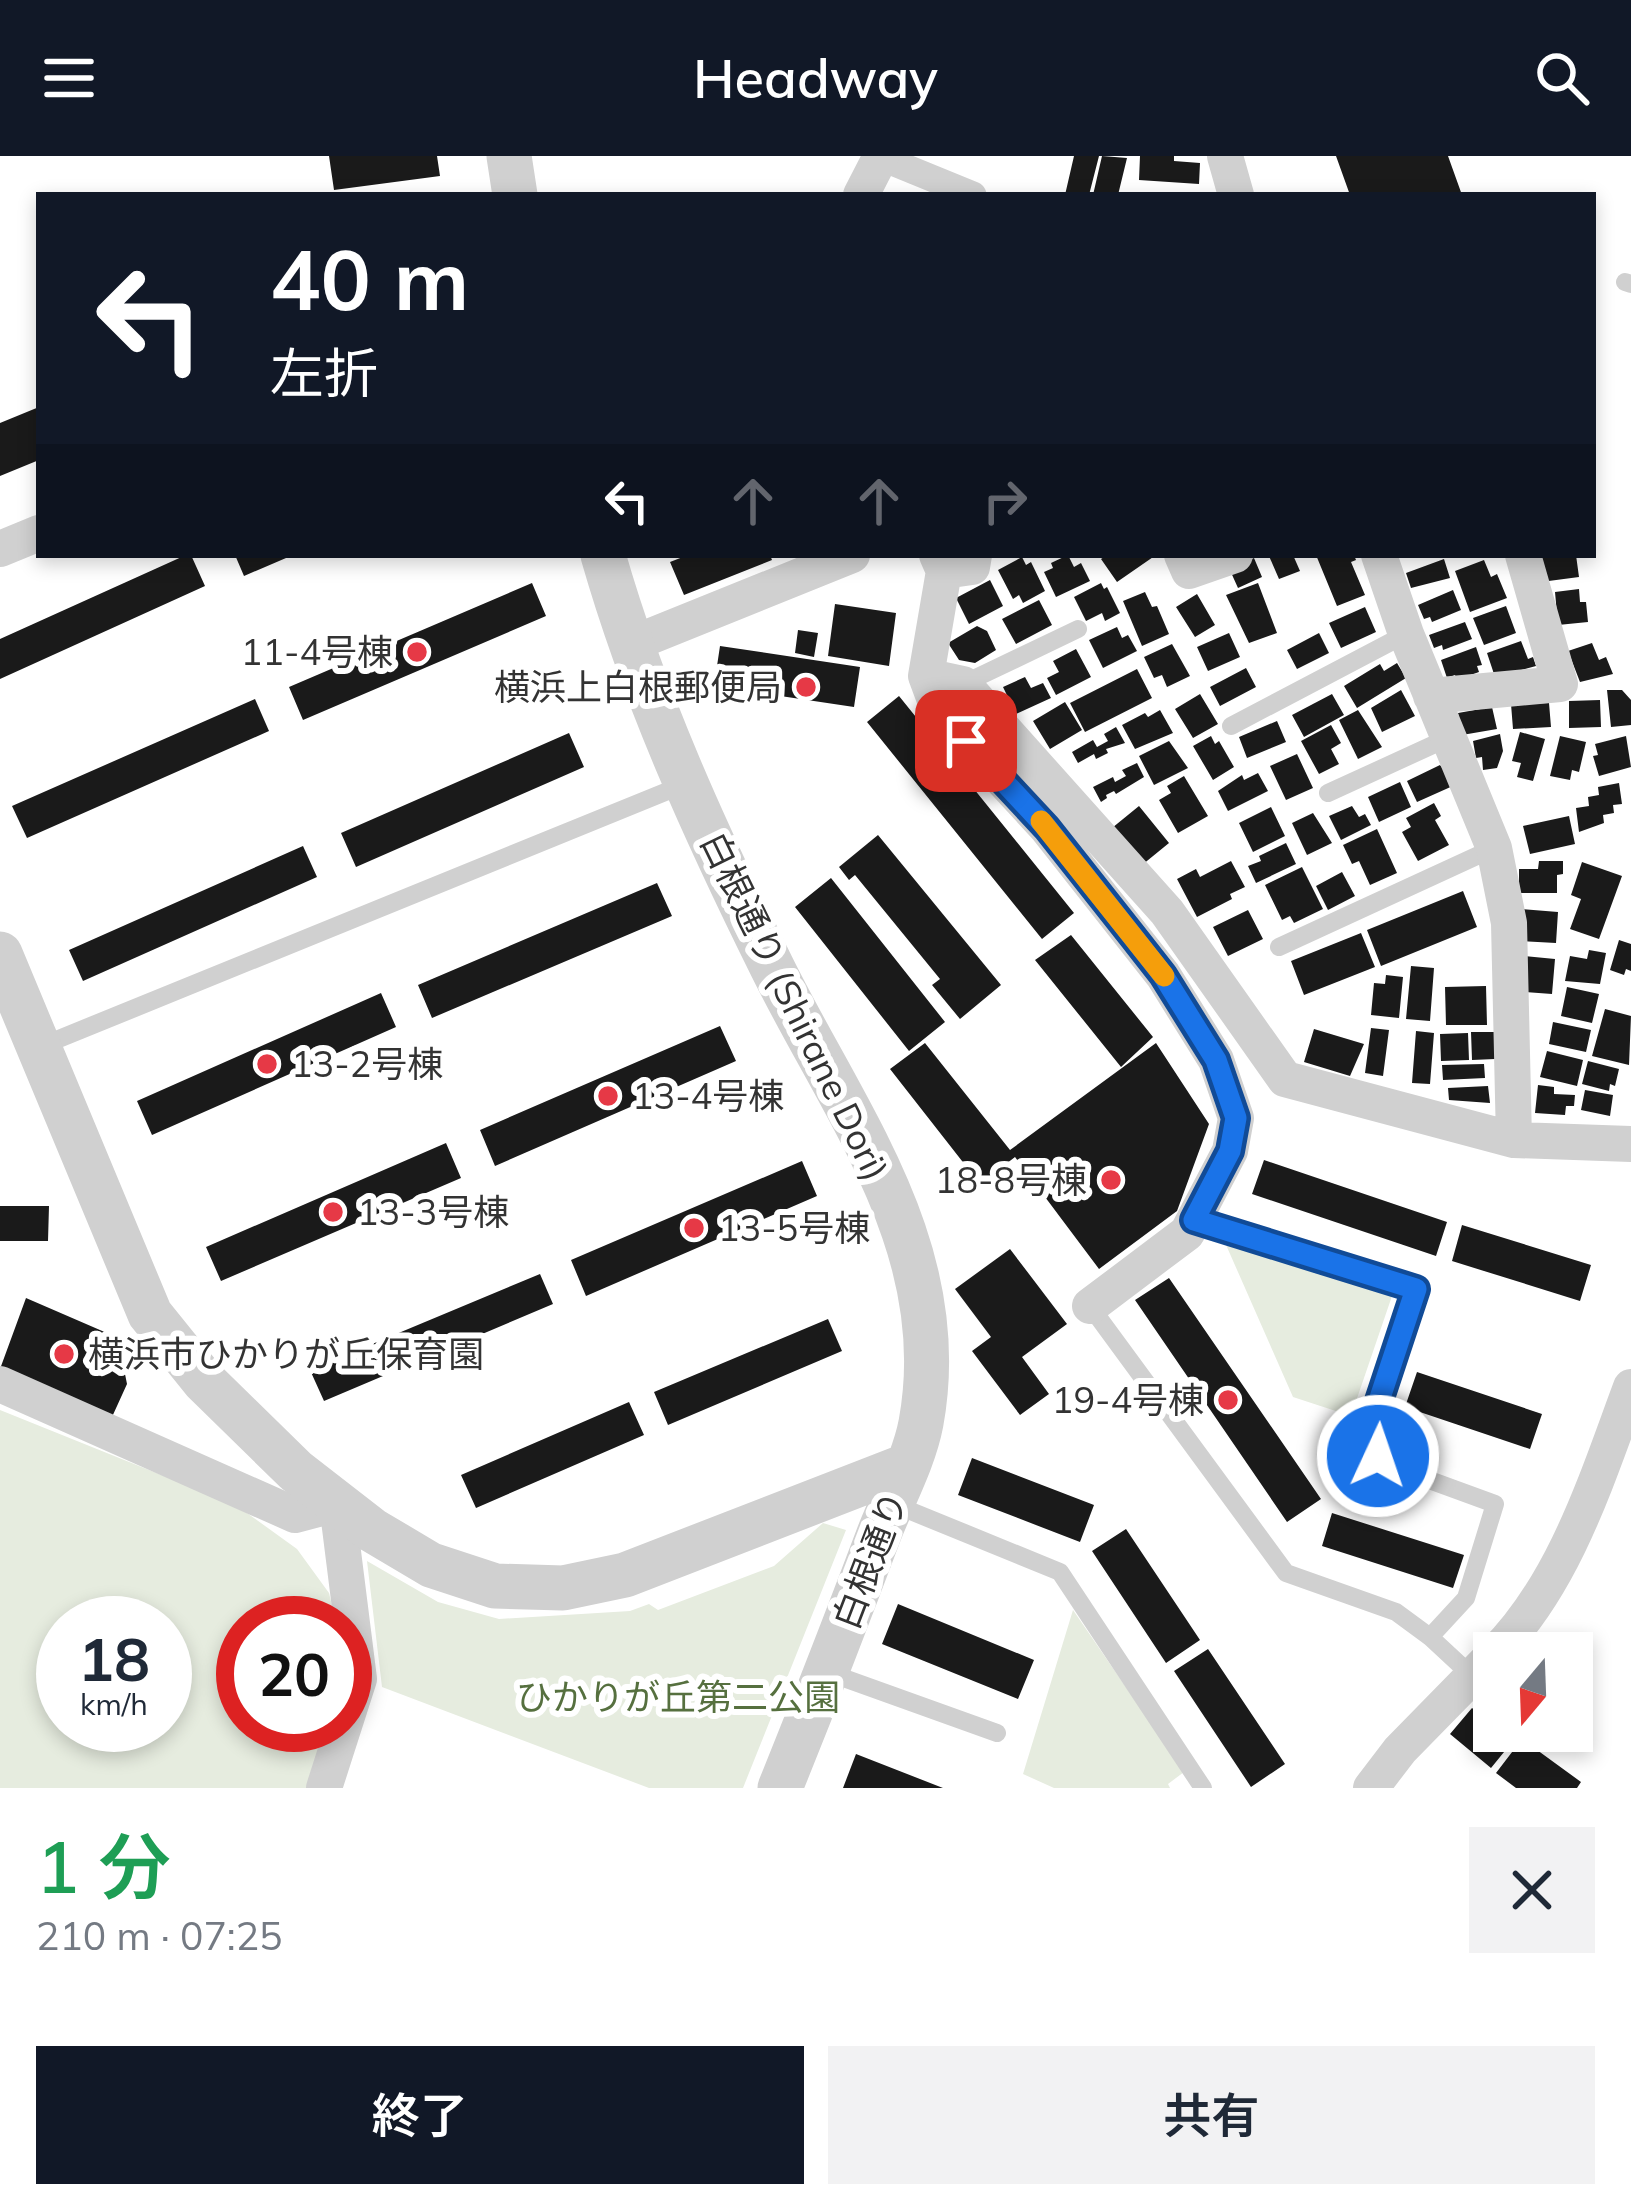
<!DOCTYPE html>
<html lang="ja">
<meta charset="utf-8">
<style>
:root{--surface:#fff;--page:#f2f2f3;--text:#1f2937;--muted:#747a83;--accent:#111827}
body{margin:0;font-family:Mulish,"Noto Sans JP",sans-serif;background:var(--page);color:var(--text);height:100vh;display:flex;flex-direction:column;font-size:45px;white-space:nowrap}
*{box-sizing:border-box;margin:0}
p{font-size:39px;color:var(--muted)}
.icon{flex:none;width:66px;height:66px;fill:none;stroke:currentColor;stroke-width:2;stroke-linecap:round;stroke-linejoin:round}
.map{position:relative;height:1632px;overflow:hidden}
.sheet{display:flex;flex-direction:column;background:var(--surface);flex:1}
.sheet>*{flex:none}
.guide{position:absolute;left:36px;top:36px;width:1560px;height:366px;border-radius:0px;box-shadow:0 6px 18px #0003;background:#111827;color:#fff;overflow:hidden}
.needle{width:78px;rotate:199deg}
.buttons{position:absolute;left:1473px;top:1476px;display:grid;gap:24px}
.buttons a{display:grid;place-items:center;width:120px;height:120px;border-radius:0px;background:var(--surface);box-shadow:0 6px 18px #0003;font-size:60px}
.speed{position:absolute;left:36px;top:1440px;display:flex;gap:24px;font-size:60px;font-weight:700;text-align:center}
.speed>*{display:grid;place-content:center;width:156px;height:156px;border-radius:50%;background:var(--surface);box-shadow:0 6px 18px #0003;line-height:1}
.speed small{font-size:30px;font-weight:400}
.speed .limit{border:18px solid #d22;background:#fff;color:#111}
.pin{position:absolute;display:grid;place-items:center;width:102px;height:102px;color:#fff;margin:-51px;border-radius:24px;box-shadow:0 6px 18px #0006}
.me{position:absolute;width:132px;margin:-66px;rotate:3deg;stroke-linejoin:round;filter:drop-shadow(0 0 9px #0008)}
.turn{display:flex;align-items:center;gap:42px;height:252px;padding:0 36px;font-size:54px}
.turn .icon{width:156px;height:156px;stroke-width:2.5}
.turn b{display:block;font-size:84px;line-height:102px}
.lanes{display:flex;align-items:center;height:114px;padding:0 36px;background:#0003;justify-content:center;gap:60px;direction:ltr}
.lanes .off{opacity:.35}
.round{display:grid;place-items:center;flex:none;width:126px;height:126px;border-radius:0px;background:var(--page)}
.overview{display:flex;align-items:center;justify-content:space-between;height:204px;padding:0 36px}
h1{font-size:72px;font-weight:600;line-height:90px;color:#1e9e55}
.primary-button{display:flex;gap:24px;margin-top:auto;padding:24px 36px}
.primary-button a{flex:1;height:138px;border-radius:0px;background:var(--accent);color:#fff;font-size:48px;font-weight:600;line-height:138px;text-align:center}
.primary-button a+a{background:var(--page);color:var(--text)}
header{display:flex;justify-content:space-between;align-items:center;height:156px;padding:0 36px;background:var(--accent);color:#fff;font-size:54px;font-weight:600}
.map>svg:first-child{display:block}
</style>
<header><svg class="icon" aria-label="menu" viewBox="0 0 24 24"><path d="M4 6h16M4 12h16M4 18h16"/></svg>Headway<svg class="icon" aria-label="search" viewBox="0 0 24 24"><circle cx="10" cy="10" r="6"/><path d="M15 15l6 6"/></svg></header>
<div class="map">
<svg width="1631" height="1632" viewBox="0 0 1631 1632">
<rect width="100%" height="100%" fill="#fff"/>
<path fill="#e6ecdf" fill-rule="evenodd" d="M1223 1082 1392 1140 1351 1260 1293 1241Z
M0 1254 236 1349 297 1393 329 1437 336 1467H243V1569H330L309 1632H0ZM63 1467H165V1569H63Z
M823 1367 846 1374 743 1632H649L382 1531 367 1405 438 1446 499 1463 630 1455 649 1448 658 1454 774 1410Z
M1073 1454 1184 1616 1168 1628 1170 1632H1054L1023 1618Z"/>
<path fill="#1a1a1a" d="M329 0H437L440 20 334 34Z
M1074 0H1099L1089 39H1065Z
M1102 0 1127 2 1118 39H1093Z
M1140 0H1174V5L1200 7 1199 28 1139 24Z
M1336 0H1448L1462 39H1350Z
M39 251V304L0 320V267Z
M186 399H191L205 430 0 523V483Z
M235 399H293L244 420Z
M688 399H770L772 404 684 439 670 406Z
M1068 399 1074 411 1081 407 1090 425 1056 441 1044 416 1053 412 1051 407Z
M1107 399H1156L1117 426 1101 403Z
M1293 399 1300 415 1279 423 1269 400Z
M1316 399H1354L1356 404 1351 406 1365 439 1337 450Z
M1576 399 1579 421 1541 426 1538 402Z
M1022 401 1026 409 1031 406 1045 435 1023 447 1019 439 1013 443 998 414Z
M1254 402 1262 421 1238 432 1229 412Z
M1444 403 1450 422 1411 432 1406 417Z
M1484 404 1491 421 1497 418 1507 442 1470 456 1455 415Z
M990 424 1003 450 969 468 956 442Z
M532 427 546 460 303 564 289 531Z
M1101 427 1104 433 1107 431 1120 457 1105 465 1102 457 1086 465 1074 441Z
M1258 427 1277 477 1249 487 1226 439Z
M1579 433 1580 446H1586L1588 466 1558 469 1555 436Z
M1453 434 1461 454 1432 466 1430 461 1424 463 1418 449Z
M1145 436 1152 451 1157 450 1169 478 1142 490 1123 445Z
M1197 438 1215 469 1195 481 1176 451Z
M1039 444 1052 469 1016 488 1002 463Z
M835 448 896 457 889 510 828 500Z
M1506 450 1516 477 1484 489 1473 462Z
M1365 451 1376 476 1341 492 1329 467Z
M1465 466 1472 483 1443 494 1442 489 1434 492 1429 479Z
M977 470 987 475 996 494 975 507 959 504 948 487Z
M1117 471 1122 482 1128 479 1137 495 1103 512 1089 484Z
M798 474 818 477 814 501 795 497Z
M1229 477 1240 501 1208 515 1197 491Z
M1319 477 1329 497 1297 513 1287 494Z
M1521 485 1528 503 1533 501 1536 510 1495 521 1487 497Z
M1592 487 1599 504 1606 501 1613 518 1580 526 1568 495Z
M1172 488 1190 520 1167 531 1162 519 1154 522 1144 501Z
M720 490 860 511 854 551 714 530Z
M1476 491 1482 509 1477 510 1479 516 1457 524 1455 519 1447 522 1441 504Z
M1076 493 1091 521 1056 539 1047 522 1059 516 1053 505Z
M1397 507 1406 522 1357 552 1344 530 1380 508 1384 515Z
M1246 512 1256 531 1220 550 1210 531Z
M1137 513 1152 542 1085 576 1070 547Z
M1025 521 1031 532 1043 527 1051 542 1016 558 1003 531Z
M1401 534 1415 560 1382 576 1371 552Z
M1607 534H1622L1631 544V569L1611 571Z
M1200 538 1218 568 1193 582 1175 553Z
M1332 538 1344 559 1304 581 1292 559Z
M899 540 1074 757 1042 783 867 566Z
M255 543 269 575 27 682 12 650Z
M1600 544 1601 571 1569 572V545Z
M1065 546 1082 574 1050 593 1033 565Z
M1549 547 1551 571 1513 573 1511 548Z
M1492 551 1497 573 1462 579 1458 557Z
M1160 554 1173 577 1135 593 1122 569 1145 557 1148 561Z
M1358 554 1382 591 1358 603 1339 564Z
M1277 565 1286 586 1247 602 1239 581Z
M1331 569 1341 587 1331 593 1339 608 1319 618 1301 585Z
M1116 571 1125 587 1106 593 1108 597 1096 603 1094 598 1078 607 1072 596 1093 584 1097 591 1108 585 1104 578Z
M1520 576 1545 583 1533 625 1517 621 1521 607 1512 605Z
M569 577 584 611 356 711 341 677Z
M1500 578 1503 595 1497 612 1483 614 1482 601 1476 602 1473 585Z
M1211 580 1215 588 1219 585 1234 611 1213 624 1193 590Z
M1560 580 1586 586 1579 616 1572 614 1570 624 1550 620Z
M1626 580 1631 611 1599 620 1593 600 1598 599 1595 588Z
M1169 585 1188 612 1154 629 1139 600Z
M1297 598 1313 632 1286 644 1270 610Z
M1137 607 1144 621 1116 638 1114 635 1106 639 1107 642 1101 646 1093 631 1113 621 1115 626 1126 620 1122 614Z
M1440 609 1455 629 1417 646 1407 625Z
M1258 617 1268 635 1228 655 1218 635 1242 619 1244 624Z
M1184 620 1208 660 1178 677 1159 644 1171 637 1167 630Z
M1400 626 1411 651 1379 666 1368 641Z
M1619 627 1622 648 1613 649 1614 657 1603 659 1604 667 1579 676 1576 652 1589 650 1588 641 1599 639 1598 631Z
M1434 647 1441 660 1435 664 1449 689 1418 705 1402 676 1411 671 1406 662Z
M1139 650 1169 687 1142 709 1112 672Z
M1352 650 1359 661 1365 658 1371 669 1341 684 1329 660Z
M1271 651 1285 680 1253 696 1239 667Z
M1313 657 1332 687 1307 699 1292 667Z
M1569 660 1575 688 1530 698 1523 670Z
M1377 673 1397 717 1370 729 1359 705 1352 708 1343 689Z
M878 679 1001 829 960 863 932 829 940 823 855 719 849 724 839 711Z
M1286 687 1296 708 1256 727 1248 710 1261 705 1259 700Z
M303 690 317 721 83 825 69 794Z
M1231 705 1245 731 1230 738 1232 743 1197 761 1177 723 1196 713 1200 721Z
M1539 705H1563V718L1557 719V737H1519V713H1538Z
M1582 706 1622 720 1599 783 1570 773 1581 743 1571 739Z
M1302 711 1323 753 1294 767 1290 760 1282 764 1265 729Z
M1342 716 1355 740 1328 754 1316 730Z
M831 722 945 866 909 895 795 751Z
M657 727 672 760 432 862 418 829Z
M1463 735 1477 771 1381 810 1367 774Z
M1522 753 1558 756 1556 787 1520 785Z
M1248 754 1263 783 1228 800 1213 771Z
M1361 777 1375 811 1304 839 1291 805Z
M1071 779 1153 881 1121 911 1035 804Z
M1619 784 1631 788V815L1626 813 1624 819 1610 814Z
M1589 794 1606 797 1600 828 1565 825 1570 800 1587 803Z
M1523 800 1555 803 1552 838 1525 836Z
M1411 810 1434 812 1430 865 1406 863Z
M1386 819 1403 821 1399 862 1371 859 1374 827 1385 828Z
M1486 830 1487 869H1446L1445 831Z
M1567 831 1599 838 1592 867 1561 860Z
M381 837 396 871 152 979 137 945Z
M1605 853 1631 860 1629 909 1592 900Z
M1553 866 1591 874 1586 896 1549 888Z
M720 870 736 905 495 1010 480 974Z
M1371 872 1389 874 1383 920 1365 917Z
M1314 873 1364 888 1350 920 1304 906Z
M1416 875 1434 877 1430 928 1412 927Z
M1471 876H1495V903L1472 904Z
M1468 877 1469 904 1441 905 1440 878Z
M925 887 1010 994 1156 887 1209 968 1177 1055 1099 1113 1015 1001 980 1028 890 913Z
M1547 895 1583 904 1577 930 1540 921Z
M1588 905 1619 913 1615 930 1610 928 1609 935 1582 928Z
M1484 908 1485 922 1443 924 1442 909Z
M1538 929 1554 931V938L1575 939 1574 950H1566L1565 959 1535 957Z
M1488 930 1490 947 1449 944 1448 932Z
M1585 934 1613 939 1610 960 1581 954Z
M446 987 461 1022 221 1125 206 1091Z
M1264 1004 1447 1066 1436 1100 1252 1038Z
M802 1005 817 1040 586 1140 571 1104Z
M0 1050H49L48 1085H0Z
M1462 1069 1591 1109 1580 1145 1452 1105Z
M1010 1093 1067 1168 1022 1201 1049 1238 1020 1259 972 1195 991 1181 955 1133Z
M540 1118 553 1148 324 1245 310 1214Z
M1169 1122 1321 1343 1287 1366 1135 1144Z
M26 1142 130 1187 123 1208 127 1228 112 1261 0 1213Z
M828 1163 842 1195 668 1269 654 1236Z
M1417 1216 1542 1258 1530 1293 1405 1251Z
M629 1246 644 1279 476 1352 461 1319Z
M972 1302 1094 1349 1080 1386 958 1339Z
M1332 1357 1464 1399 1453 1432 1322 1390Z
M1126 1373 1200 1484 1166 1507 1092 1395Z
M898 1448 1034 1504 1018 1543 882 1488Z
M1208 1493 1285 1608 1251 1631 1174 1515Z
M1472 1552 1494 1569V1575H1501L1513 1585 1491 1612 1450 1578Z
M1522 1583 1581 1626 1577 1632H1516L1496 1617Z
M856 1598 943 1632H843Z"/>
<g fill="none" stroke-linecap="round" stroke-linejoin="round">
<path stroke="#d0d0d0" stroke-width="18" d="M1625 126 1631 128
M963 528 1078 473
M1231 570 1406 478
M1328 637 1448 582
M1279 791 1494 692
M39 891 685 628
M1194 1064 1416 1133 1370 1272 1378 1299 1391 1310 1495 1348 1466 1442 1430 1481
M1090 1150 1286 1417 1396 1456 1430 1481 1472 1520
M891 1347 1060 1416 1203 1632
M827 1516 997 1577"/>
<path stroke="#d0d0d0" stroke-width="27" d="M880 1 973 39"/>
<path stroke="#d0d0d0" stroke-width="36" d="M1225 0 1236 39
M861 39 881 0
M0 393 39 377
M937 399 944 415 926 520 939 555 1047 672 1163 819 1216 904 1236 962 1230 995 1187 1077 1090 1150
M1182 399 1189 415 1235 399
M1379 399 1406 478 1494 692 1509 767 1514 984
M944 415 972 411 974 399
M629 489 852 399
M926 520 963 528 1167 756 1285 923 1514 984 1631 988
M1431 540 1560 528 1523 399
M0 1228 295 1359 337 1348 359 1523 324 1632
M1495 1497C1565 1427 1597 1322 1631 1231
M1371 1632 1400 1594 1494 1498"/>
<path stroke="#d0d0d0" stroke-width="45" d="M509 0 515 39
M603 399C644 542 706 678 772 811 844 957 953 1093 921 1267 914 1304 893 1342 879 1378 847 1463 814 1548 780 1632
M0 798 150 1158 204 1225 296 1315 372 1374 431 1409 495 1430 563 1432 625 1419 906 1310"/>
</g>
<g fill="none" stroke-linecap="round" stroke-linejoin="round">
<g stroke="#114b97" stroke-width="30">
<path id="route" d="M966 585 1047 672 1134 782 1163 819 1216 904 1236 962 1230 995 1194 1064 1416 1133 1370 1272 1378 1300"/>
</g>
<use href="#route" stroke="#1a73e8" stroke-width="21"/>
<path stroke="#f59e0b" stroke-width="21" d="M1041 665 1164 820"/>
</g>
<g fill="#e63946" stroke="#fff" stroke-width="4.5">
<circle cx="417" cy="496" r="12"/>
<circle cx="806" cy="531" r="12"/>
<circle cx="267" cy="908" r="12"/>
<circle cx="608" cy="940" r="12"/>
<circle cx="1111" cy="1024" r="12"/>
<circle cx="333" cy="1056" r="12"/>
<circle cx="694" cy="1072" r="12"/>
<circle cx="64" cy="1198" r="12"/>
<circle cx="1228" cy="1244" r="12"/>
</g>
<g text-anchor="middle" stroke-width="12" stroke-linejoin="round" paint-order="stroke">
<g font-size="36" fill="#333" stroke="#fff" text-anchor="start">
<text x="393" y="509" text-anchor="end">11-4号棟</text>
<text x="782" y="544" text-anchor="end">横浜上白根郵便局</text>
<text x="291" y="921">13-2号棟</text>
<text x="632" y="953">13-4号棟</text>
<text x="1087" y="1037" text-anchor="end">18-8号棟</text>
<text x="357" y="1069">13-3号棟</text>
<text x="718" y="1085">13-5号棟</text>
<text x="88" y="1211">横浜市ひかりが丘保育園</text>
<text x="1204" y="1257" text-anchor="end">19-4号棟</text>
</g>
<g font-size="36" fill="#333" stroke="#fff">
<text transform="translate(795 850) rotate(64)" y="13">白根通り (Shirane Dori)</text>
<text transform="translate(870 1404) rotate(-69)" y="13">白根通り</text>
</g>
<g font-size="36" fill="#56703f" stroke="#fff">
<text x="678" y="1554">ひかりが丘第二公園</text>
</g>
</g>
</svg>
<div class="buttons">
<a><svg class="needle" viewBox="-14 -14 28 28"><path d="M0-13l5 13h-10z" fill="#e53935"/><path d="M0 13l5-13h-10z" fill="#747a83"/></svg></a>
</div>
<div class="speed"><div>18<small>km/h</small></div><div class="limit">20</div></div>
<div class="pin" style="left:966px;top:585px;background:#d93025"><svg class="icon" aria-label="arrive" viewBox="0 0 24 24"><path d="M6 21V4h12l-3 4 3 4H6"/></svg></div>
<svg class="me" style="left:1378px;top:1300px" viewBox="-20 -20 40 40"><circle r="17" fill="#1a73e8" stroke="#fff" stroke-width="3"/><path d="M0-11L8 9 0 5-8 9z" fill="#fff"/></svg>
<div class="guide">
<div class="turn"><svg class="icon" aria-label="left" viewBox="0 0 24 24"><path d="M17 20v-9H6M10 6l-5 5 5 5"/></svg><div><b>40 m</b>左折</div></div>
<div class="lanes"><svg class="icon" aria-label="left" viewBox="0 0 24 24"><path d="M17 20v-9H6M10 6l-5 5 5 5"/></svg><svg class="icon off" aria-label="ahead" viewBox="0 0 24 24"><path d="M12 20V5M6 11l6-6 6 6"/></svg><svg class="icon off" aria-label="ahead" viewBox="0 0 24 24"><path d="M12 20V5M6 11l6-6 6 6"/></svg><svg class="icon off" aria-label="right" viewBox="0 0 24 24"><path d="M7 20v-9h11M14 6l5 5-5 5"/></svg></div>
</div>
</div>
<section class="sheet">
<div class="overview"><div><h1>1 分</h1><p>210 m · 07:25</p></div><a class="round"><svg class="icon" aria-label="close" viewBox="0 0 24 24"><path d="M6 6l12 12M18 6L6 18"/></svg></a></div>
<div class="primary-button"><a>終了</a><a>共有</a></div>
</section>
